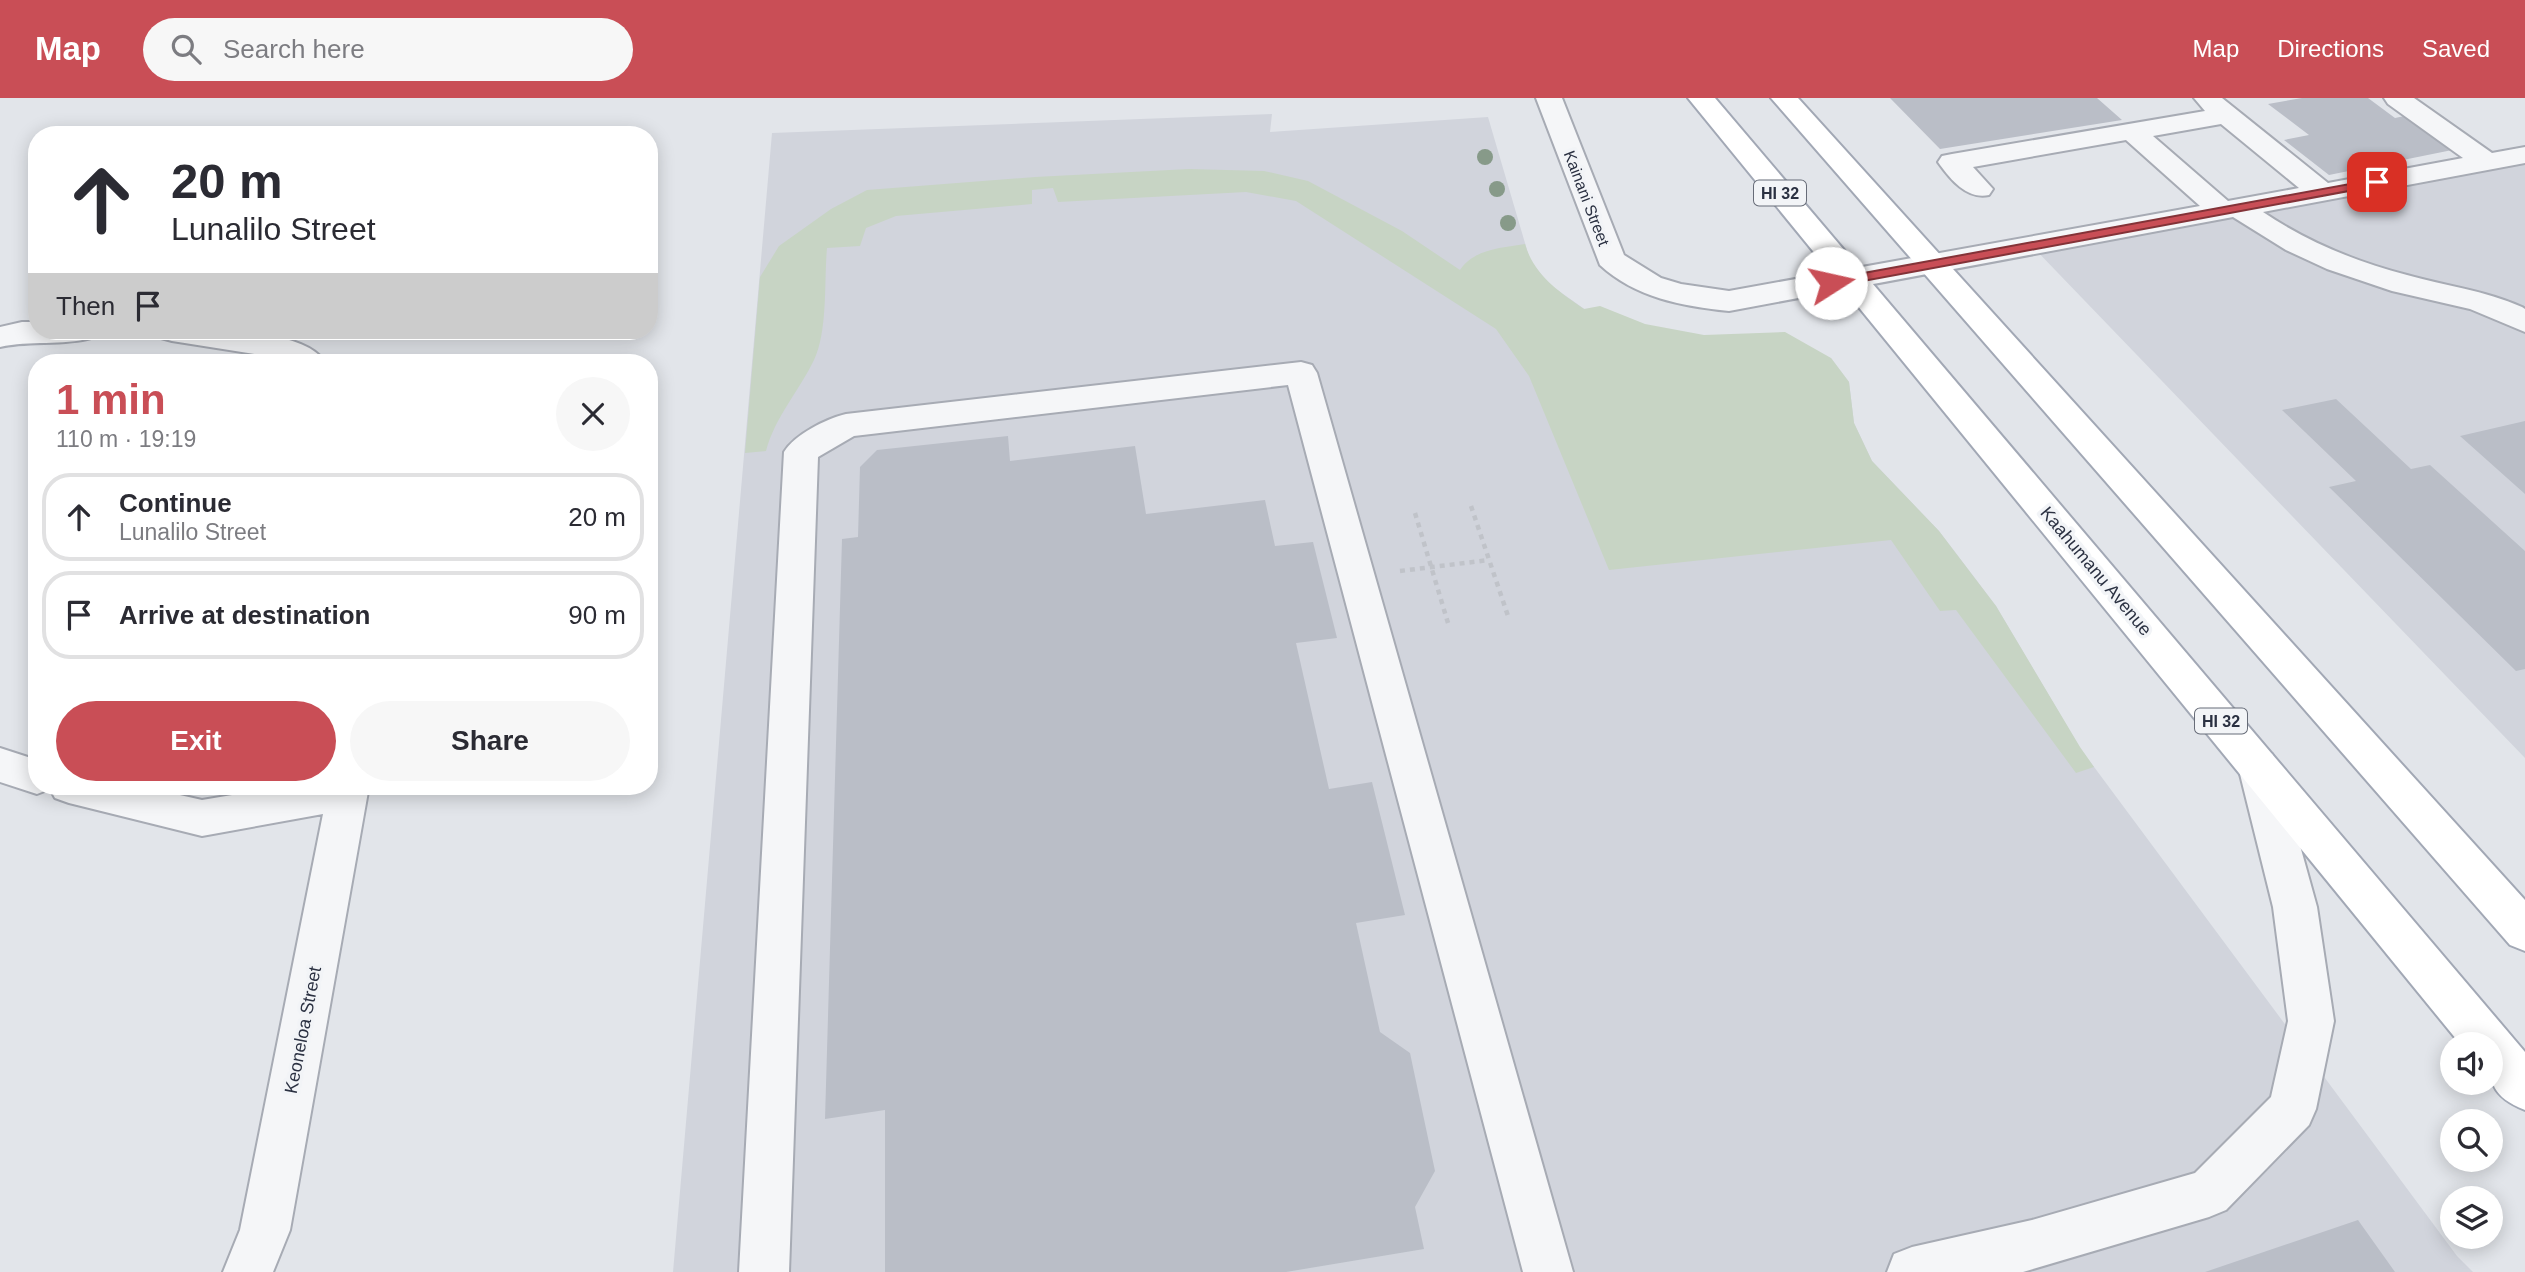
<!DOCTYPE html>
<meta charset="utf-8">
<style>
:root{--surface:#fff;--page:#f7f7f7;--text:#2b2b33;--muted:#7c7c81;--line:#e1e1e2;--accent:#c94e56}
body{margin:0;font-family:Arial,sans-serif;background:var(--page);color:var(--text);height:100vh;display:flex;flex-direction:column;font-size:26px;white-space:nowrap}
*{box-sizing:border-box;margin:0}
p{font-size:23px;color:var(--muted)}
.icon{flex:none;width:38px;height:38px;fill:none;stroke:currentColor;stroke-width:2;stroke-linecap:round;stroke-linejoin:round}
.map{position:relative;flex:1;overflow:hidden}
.sheet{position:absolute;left:28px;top:256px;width:630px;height:441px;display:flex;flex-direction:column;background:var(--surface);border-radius:28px;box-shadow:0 4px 18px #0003}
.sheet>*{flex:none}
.hud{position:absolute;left:28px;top:28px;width:630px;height:214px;border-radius:28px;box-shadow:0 4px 18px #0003;background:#fff;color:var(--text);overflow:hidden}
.tools{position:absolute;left:2440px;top:934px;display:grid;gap:14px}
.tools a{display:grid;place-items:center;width:63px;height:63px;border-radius:50%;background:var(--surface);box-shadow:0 4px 18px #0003;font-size:35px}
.pin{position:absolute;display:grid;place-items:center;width:60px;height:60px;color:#fff;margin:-30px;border-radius:14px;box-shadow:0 4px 10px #0006}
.me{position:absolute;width:77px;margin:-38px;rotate:80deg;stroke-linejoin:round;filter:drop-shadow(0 0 5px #0008)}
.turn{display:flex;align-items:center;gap:24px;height:147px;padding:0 28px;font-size:32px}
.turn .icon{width:91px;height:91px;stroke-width:2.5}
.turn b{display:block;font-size:49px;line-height:60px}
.then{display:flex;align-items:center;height:66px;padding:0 28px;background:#0003;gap:14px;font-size:26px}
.round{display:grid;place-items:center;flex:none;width:74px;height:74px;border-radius:37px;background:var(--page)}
.overview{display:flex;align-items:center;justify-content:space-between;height:119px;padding:0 28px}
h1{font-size:42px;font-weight:700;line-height:52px;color:var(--accent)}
.primary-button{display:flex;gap:14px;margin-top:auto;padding:14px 28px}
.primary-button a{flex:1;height:80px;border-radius:42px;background:var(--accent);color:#fff;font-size:28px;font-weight:700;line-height:80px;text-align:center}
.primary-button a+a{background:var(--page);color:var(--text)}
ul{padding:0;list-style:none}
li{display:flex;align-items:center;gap:21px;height:88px;margin:0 14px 10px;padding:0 14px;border:4px solid var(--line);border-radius:28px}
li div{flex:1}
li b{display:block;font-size:26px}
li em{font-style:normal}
header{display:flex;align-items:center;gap:42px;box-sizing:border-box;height:98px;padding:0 35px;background:var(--accent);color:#fff}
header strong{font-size:33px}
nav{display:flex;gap:38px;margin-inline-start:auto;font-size:24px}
.search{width:490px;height:63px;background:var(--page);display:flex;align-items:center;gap:18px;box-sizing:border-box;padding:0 24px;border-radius:38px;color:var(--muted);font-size:26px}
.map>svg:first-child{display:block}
</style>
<header>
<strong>Map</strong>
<div class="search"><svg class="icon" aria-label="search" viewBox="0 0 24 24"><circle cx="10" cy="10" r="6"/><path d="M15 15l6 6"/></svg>Search here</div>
<nav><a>Map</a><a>Directions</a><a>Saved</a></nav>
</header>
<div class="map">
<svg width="2525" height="1174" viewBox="0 0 2525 1174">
<rect width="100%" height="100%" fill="#e2e5ea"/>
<path fill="#d1d4dc" d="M1272 16 1270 34 1488 19 1530 162 1549 186 1614 232 1668 249 1831 260 1849 284 1854 325 1872 363 1939 433 1996 508 2080 650 2457 1158 2473 1174H673L772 35Z
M2525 57V660L2032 148Z"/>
<path fill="#c7d4c4" d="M1189 71 1264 73 1308 83 1402 133 1460 172C1474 151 1501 150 1525 146 1534 177 1558 193 1584 211L1600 208 1645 226 1704 237 1785 234 1831 260 1849 284 1854 325 1872 363 1939 433 1996 508 2080 649 2094 669 2076 675 1956 512 1940 513 1891 442 1609 472 1529 278 1496 231 1296 103 1246 94 1058 104 1053 90 1032 92V106L896 118 866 130 860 148 827 150C824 183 828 233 814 262 799 293 775 319 766 353L745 355 760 179 779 148 831 111 867 92 1035 79Z"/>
<path fill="#babec7" d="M1890 0H2097L2122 22 1940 51Z
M2302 0H2368L2395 20 2414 16 2462 50 2329 77 2284 42 2309 37 2268 6Z
M2336 301 2411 371 2430 367 2525 453V571L2516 573 2329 389 2356 383 2282 312Z
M2525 323V396L2460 338Z
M1008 338 1010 363 1135 348 1146 416 1265 402 1275 448 1313 444 1337 540 1296 545 1329 691 1372 684 1405 817 1356 825 1380 934 1410 955 1435 1073 1415 1109 1424 1151 1286 1174H885V1012L825 1021 842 441 858 439 860 369 877 352Z
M2358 1122 2395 1174H2205Z"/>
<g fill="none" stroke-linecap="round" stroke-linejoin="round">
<g stroke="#a7abb4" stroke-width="4">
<path id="minor" d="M1536 0H1562L1624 157 1661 180 1681 186 1729 193 2200 108 2126 42 1973 69 1993 91 1989 97C1967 102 1950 81 1938 64L1942 58 1952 56 2205 13 2194 0H2222L2328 85 2463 60 2388 6 2384 0H2414L2492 55 2525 49V65L2263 114C2306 143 2356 164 2407 177 2445 188 2484 192 2522 209L2525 211V234L2470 211 2392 193 2327 171 2286 152 2233 119 1729 213C1682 208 1636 200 1600 167ZM2221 26 2299 90 2228 103 2153 38Z
M22 224H37V233H96L91 240C62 248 30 242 0 249V229Z
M156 233C195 231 302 228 325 264H284L273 259 172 243 161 240Z
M1301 264 1312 267 1317 275 1573 1174H1523L1288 287 854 338 818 359 789 1174H739L784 354C795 336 826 321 846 316Z
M0 650 37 662V688H140L202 702 286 688H369L290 1132 273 1174H223L240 1132 323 716 202 738 69 705 55 700 50 691 37 696 0 684Z
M2258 651 2272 656 2278 668 2317 809 2334 923 2316 1011 2309 1027 2226 1112 2209 1119 2023 1174H1887L1894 1156 1912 1149 2032 1122 2195 1075 2271 999 2288 923 2273 809 2238 668 2244 656Z"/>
</g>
<g stroke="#a2a8b5" stroke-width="4">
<path id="major" d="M1688 0H1715L2525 954V1012C2488 997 2490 982 2490 947H2461Z
M1771 0H1798L2525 802V853L2510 847Z"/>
</g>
<path stroke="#c0c3c9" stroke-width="4.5" stroke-dasharray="5 5" stroke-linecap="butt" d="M1471 408 1508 518
M1415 415 1448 525
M1400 473 1489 462"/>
<use href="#minor" fill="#f5f6f8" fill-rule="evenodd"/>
<use href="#major" fill="#fff" fill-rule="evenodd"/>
</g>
<g fill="#879a89">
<circle cx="1485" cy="59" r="8"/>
<circle cx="1497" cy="91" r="8"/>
<circle cx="1508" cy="125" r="8"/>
</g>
<path fill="#c94e56" stroke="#833338" stroke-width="2" d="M2377 81 2383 84 2381 87 1831 189 1825 185 1831 181Z"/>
<g text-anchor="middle" stroke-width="7" stroke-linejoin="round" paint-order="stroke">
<g fill="#f2f4f7" stroke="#676c78" stroke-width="2">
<rect x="1754" y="82.5" width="52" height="25" rx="5"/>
<rect x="2195" y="610.5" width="52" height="25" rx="5"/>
</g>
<g font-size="16" font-weight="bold" fill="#2b3142">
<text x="1780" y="101">HI 32</text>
<text x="2221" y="629">HI 32</text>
</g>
<g font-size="16" fill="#2b3142" stroke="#f2f4f7">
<text transform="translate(1587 100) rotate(69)" y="6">Kainani Street</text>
</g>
<g font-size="18" fill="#2b3142" stroke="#f2f4f7">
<text transform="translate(2096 473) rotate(50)" y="6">Kaahumanu Avenue</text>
<text transform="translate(303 932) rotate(-79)" y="6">Keoneloa Street</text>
</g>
</g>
</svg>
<div class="tools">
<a><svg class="icon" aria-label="sound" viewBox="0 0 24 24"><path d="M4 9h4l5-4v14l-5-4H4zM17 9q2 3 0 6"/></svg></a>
<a><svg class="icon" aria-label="search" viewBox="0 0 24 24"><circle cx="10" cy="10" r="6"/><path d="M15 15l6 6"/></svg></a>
<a><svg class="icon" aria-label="layers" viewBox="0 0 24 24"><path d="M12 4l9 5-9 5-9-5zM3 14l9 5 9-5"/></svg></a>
</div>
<div class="pin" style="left:2377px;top:84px;background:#d93025"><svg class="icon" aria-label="arrive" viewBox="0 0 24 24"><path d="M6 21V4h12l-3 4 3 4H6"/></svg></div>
<svg class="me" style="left:1831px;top:185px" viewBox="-20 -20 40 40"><circle r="19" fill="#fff"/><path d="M0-13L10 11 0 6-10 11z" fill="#c94e56"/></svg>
<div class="hud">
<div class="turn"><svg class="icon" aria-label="ahead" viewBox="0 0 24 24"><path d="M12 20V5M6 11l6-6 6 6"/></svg><div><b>20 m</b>Lunalilo Street</div></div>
<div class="then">Then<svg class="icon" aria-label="arrive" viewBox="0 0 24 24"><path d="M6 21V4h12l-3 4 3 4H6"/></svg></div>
</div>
<section class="sheet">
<div class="overview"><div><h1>1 min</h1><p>110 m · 19:19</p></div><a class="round"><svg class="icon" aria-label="close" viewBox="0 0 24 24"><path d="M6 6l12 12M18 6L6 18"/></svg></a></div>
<ul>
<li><svg class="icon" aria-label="ahead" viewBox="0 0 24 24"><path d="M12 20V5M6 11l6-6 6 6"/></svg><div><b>Continue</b><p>Lunalilo Street</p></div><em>20 m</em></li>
<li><svg class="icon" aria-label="arrive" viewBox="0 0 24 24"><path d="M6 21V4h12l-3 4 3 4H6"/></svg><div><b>Arrive at destination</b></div><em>90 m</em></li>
</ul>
<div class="primary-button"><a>Exit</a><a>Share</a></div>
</section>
</div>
